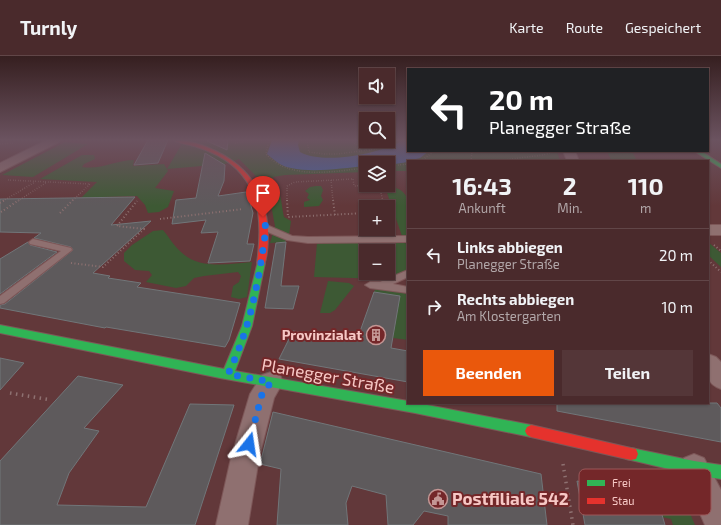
<!DOCTYPE html>
<html lang="de">
<meta charset="utf-8">
<style>
:root{--surface:#4a2a2c;--page:#543638;--text:#f1f3f6;--muted:#b2a7a9;--line:#614648;--accent:#ea580c}
body{margin:0;font-family:"Exo 2",sans-serif;background:var(--page);color:var(--text);height:100vh;display:flex;flex-direction:column;font-size:15px;white-space:nowrap}
*{box-sizing:border-box;margin:0}
p{font-size:13px;color:var(--muted)}
.icon{flex:none;width:22px;height:22px;fill:none;stroke:currentColor;stroke-width:2;stroke-linecap:round;stroke-linejoin:round}
.map{position:relative;flex:1;overflow:hidden}
.drawer{position:absolute;left:407px;top:104px;width:302px;height:244px;display:flex;flex-direction:column;background:var(--surface);border-radius:0px;box-shadow:0 1px 3px #0004,0 0 0 1px var(--line)}
.drawer>*{flex:none}
.top-card{position:absolute;left:407px;top:12px;width:302px;height:84px;border-radius:0px;box-shadow:0 1px 3px #0004,0 0 0 1px var(--line);background:#202124;color:#fff;overflow:hidden}
.fabs{position:absolute;left:359px;top:12px;display:grid;gap:8px}
.fabs a{display:grid;place-items:center;width:36px;height:36px;border-radius:0px;background:var(--surface);box-shadow:0 1px 3px #0004,0 0 0 1px var(--line);font-size:20px}
.pin{position:absolute;display:grid;place-items:center;width:34px;height:34px;color:#fff;margin:-41px -17px;border-radius:50% 50% 50% 0;rotate:-45deg;box-shadow:0 0 4px #0007}
.pin .icon{rotate:45deg}
.me{position:absolute;width:44px;margin:-22px;rotate:15deg;stroke-linejoin:round;filter:drop-shadow(0 0 3px #0008)}
.turn{display:flex;align-items:center;gap:14px;height:84px;padding:0 16px;font-size:18px}
.turn .icon{width:52px;height:52px;stroke-width:2.5}
.turn b{display:block;font-size:28px;line-height:34px}
.eta{display:flex;justify-content:space-evenly;align-items:center;height:68px;text-align:center}
.eta b{font-size:24px;font-weight:700;line-height:28px}
.cta{display:flex;gap:8px;margin-top:auto;padding:8px 16px}
.cta a{flex:1;height:46px;border-radius:0px;background:var(--accent);color:#fff;font-size:16px;font-weight:700;line-height:46px;text-align:center}
.cta a+a{background:var(--page);color:var(--text)}
ul{padding:0;list-style:none}
li{display:flex;align-items:center;gap:12px;height:52px;padding:0 16px;border-top:1px solid var(--line)}
li div{flex:1}
li b{display:block;font-size:15px}
li em{font-style:normal}
header{display:flex;align-items:center;gap:24px;box-sizing:border-box;height:56px;padding:0 20px;background:var(--surface);border-bottom:1px solid var(--line)}
header strong{font-size:19px}
nav{display:flex;gap:22px;margin-inline-start:auto;font-size:14px}
.map>svg:first-child{display:block}
</style>
<header>
<strong>Turnly</strong>
<nav><a>Karte</a><a>Route</a><a>Gespeichert</a></nav>
</header>
<div class="map">
<svg width="721" height="469" viewBox="0 0 721 469">
<rect width="100%" height="100%" fill="#62383a"/>
<path fill="#3d5934" fill-rule="evenodd" d="M184 84H408V95H557L560 105H408V115H388V107H366V116L285 119 273 121C274 128 278 132 280 139 282 146 282 154 284 161L291 165 289 179 285 186 270 187 275 170 271 149 259 123 239 103 225 108 167 113Z
M65 86 88 88 33 121 2 119Z
M613 95H632L636 103 641 105H612L607 96H614Z
M82 99H94L95 103 84 108 82 111C101 114 116 104 134 104L133 110 164 108 168 115 155 132 174 135 168 151 159 156 148 157 145 149 137 140 102 141 80 143 97 126 40 123Z
M316 130H321L323 134 321 140 323 144 319 150 304 151V146L310 144 307 142 309 138 305 135 310 131Z
M385 131C416 129 408 158 408 179L402 180Z
M163 174C169 181 174 190 181 196 199 214 230 208 252 206L247 241 239 243 231 241 233 230 239 226 241 220 238 216 204 220 194 222 186 230 176 232 146 226 152 219 149 215 135 214 124 205V197L132 189 153 175Z
M397 185 408 188V214L390 223 314 221 317 187ZM366 195H388V217H366Z
M708 186 721 197V211L708 199Z
M328 225 349 227 354 230 335 254 330 257H320Z
M376 232 408 238V284L393 282 400 240 374 236Z
M657 442 675 445 689 455 695 469H673L671 463 662 461Z"/>
<path fill="#4261a2" d="M272 84H299L298 89 300 96C324 109 377 98 400 86V84H408V95H429L420 102 408 105V106L388 109V107H366V110C343 112 314 117 291 112 282 111 274 104 267 98Z"/>
<path fill="#5e5a5c" stroke="#717679" d="M148 84H168L158 107 134 109Z
M208 84H228L227 94 207 85Z
M205 97 225 109 224 125 218 140 246 136 248 139 253 157 247 188H254L250 205 208 207 218 176 201 177 206 164 172 168 176 144 196 142Z
M135 141 111 169 151 165 93 217 110 220 108 222 141 227 137 231 240 247 229 284 225 291 106 271 105 272 0 252V249L5 248 73 194 71 191 34 182 41 177 0 176V143Z
M28 186 30 189 57 196 0 238V203Z
M286 186 281 230H299L293 253 265 252 276 187Z
M374 236 400 240 391 292 408 295V326L279 303 293 275 357 284Z
M0 302 24 307 0 334Z
M78 320 123 329 84 372 99 375 69 417 57 449 146 451 190 348 234 349 195 469H0V405Z
M557 347H717L721 352V386L557 355Z
M273 356 541 418 547 469H448V460L424 455 413 469H388L386 439 352 430 346 447 348 469H277L281 413 260 408Z
M577 425 657 442 665 469H585Z"/>
<g fill="none" stroke-linecap="round" stroke-linejoin="round">
<g stroke="#7d5758" stroke-width="2">
<path id="lane" d="M263 170H269L292 180 308 181 408 180V186L308 187 287 184 263 174Z
M33 183 71 192 72 194 4 247 0 248V240L61 195 30 188 29 186Z
M408 214V221L393 228 408 231V237L370 232 365 229 370 226H380Z"/>
</g>
<g stroke="#7d5758" stroke-width="2">
<path id="street" d="M47 84H60L59 86 0 116V107Z
M563 95H575L579 105H567Z
M708 169H721V179H708Z
M708 298 716 301 721 306V333C703 327 708 314 708 298Z
M271 316 280 319 283 326 274 342 259 402 248 469H216L231 402 250 338 262 319Z
M694 398 704 402 721 434V469H705L680 412 684 402Z"/>
</g>
<g stroke="#7d5758" stroke-width="2">
<path id="fast" d="M694 95H701L721 108V112Z
M258 205H264L265 207 252 270 235 315 408 345V347H417L531 369 535 371 537 375 535 379 531 381 415 357 220 322 0 277V269L224 313 242 270Z
M631 392 694 405 721 409V423L694 419 631 404 626 403 624 398 626 393Z"/>
</g>
<g stroke="#7d5758" stroke-width="2">
<path id="jam" d="M173 84C186 84 198 87 209 92 247 108 265 134 268 175 268 185 268 200 264 209H258L257 207C263 164 261 122 217 99 211 96 204 93 197 91 189 88 180 88 173 84Z
M531 369 631 392 636 393 638 398 636 403 631 404 531 381 527 379 525 375 527 371Z"/>
</g>
<path stroke="#8e7171" stroke-width="1.5" stroke-dasharray="0.5 2" stroke-linecap="butt" d="M269 84 266 98C290 125 334 115 366 112
M307 84 309 96 324 98H338L382 92 395 87 394 84
M353 84 352 86 366 93
M371 85 369 93 374 107
M235 87 245 86
M0 88 15 87
M460 95 461 97
M418 105 424 103 434 95
M471 105 472 95
M495 105 543 99 553 96
M388 110 408 108
M388 119 393 122
M8 124 90 128 72 145
M331 124 333 145
M3 145 35 126
M18 145 47 126
M287 145V130L295 126 353 123 354 130 379 129 383 145"/>
<path stroke="#8e7171" stroke-width="2" stroke-dasharray="1 2.5" stroke-linecap="butt" d="M287 144 288 161 366 157
M333 144 335 159
M383 144 385 151
M0 147 5 144
M1 156 19 144
M60 157 73 144
M388 160 391 171
M160 163 243 153
M714 189 721 195
M708 204 721 216
M71 207 103 211 144 173 117 170 137 145"/>
<path stroke="#8e7171" stroke-width="3.5" stroke-dasharray="1.5 4.5" stroke-linecap="butt" d="M10 337 51 344
M563 408 573 469"/>
<use href="#lane" fill="#8f7070" fill-rule="evenodd"/>
<use href="#street" fill="#8f7070" fill-rule="evenodd"/>
<use href="#fast" fill="#30b455" fill-rule="evenodd"/>
<use href="#jam" fill="#e5322d" fill-rule="evenodd"/>
</g>
<linearGradient id="sky" x2="0" y2="1"><stop stop-color="#361f20"/><stop offset="0.56" stop-color="#6b5360"/><stop offset="1" stop-color="#6b5360" stop-opacity="0"/></linearGradient>
<rect width="721" height="150" fill="url(#sky)"/>
<g fill="none" stroke-linecap="round" stroke-linejoin="round">
<path stroke="#1a73e8" stroke-width="7" stroke-dasharray="0 12.6" d="M249 388 262 338 271 326 228 318C251 271 259 223 266 172L263 161"/>
</g>
<defs>
<g id="building-ring" transform="scale(1)"><circle r="9.5" fill="#742729" stroke="#c39694" stroke-width="1.5"/><path d="M-4-6H4V6H1V3H-1V6H-4ZM-2.5-4.3h1.7v1.8h-1.7ZM.8-4.3h1.7v1.8H.8ZM-2.5-1h1.7V.8h-1.7ZM.8-1h1.7V.8H.8Z" fill="#c39694"/></g>
<g id="civic-ring" transform="scale(1)"><circle r="9.5" fill="#742729" stroke="#c39694" stroke-width="1.5"/><path d="M-.6-6.5H3V-4.5H.6V-3L4-1V1h2V6H-6V1h2V-1L-.6-3ZM-1.2 2.5V6h2.4V2.5Z" fill="#c39694"/></g>
</defs>
<g fill-rule="evenodd">
<use href="#building-ring" x="376" y="279"/>
<use href="#civic-ring" x="438" y="443"/>
</g>
<g text-anchor="middle" stroke-width="4" stroke-linejoin="round" paint-order="stroke">
<g font-size="14" font-weight="bold" fill="#f7c8c5" stroke="#742729" text-anchor="end">
<text x="362" y="284">Provinzialat</text>
</g>
<g font-size="17" fill="#f7c8c5" stroke="#742729">
<text transform="translate(328 320) rotate(10)" y="6">Planegger Straße</text>
</g>
<g font-size="17" font-weight="bold" fill="#f7c8c5" stroke="#742729" text-anchor="start">
<text x="452" y="449">Postfiliale 542</text>
</g>
</g>
<rect x="579" y="413" width="132" height="46" rx="6" fill="#742729" stroke="#9b5758" stroke-width="1"/>
<rect x="587" y="424" width="18" height="6" fill="#30b455"/>
<rect x="587" y="442" width="18" height="6" fill="#e5322d"/>
<g font-size="11" fill="#f7c8c5">
<text x="612" y="431">Frei</text>
<text x="612" y="449">Stau</text>
</g>
</svg>
<div class="fabs">
<a><svg class="icon" aria-label="sound" viewBox="0 0 24 24"><path d="M4 9h4l5-4v14l-5-4H4zM17 9q2 3 0 6"/></svg></a>
<a><svg class="icon" aria-label="search" viewBox="0 0 24 24"><circle cx="10" cy="10" r="6"/><path d="M15 15l6 6"/></svg></a>
<a><svg class="icon" aria-label="layers" viewBox="0 0 24 24"><path d="M12 4l9 5-9 5-9-5zM3 14l9 5 9-5"/></svg></a>
<a>+</a>
<a>−</a>
</div>
<div class="pin" style="left:263px;top:161px;background:#d93025"><svg class="icon" aria-label="arrive" viewBox="0 0 24 24"><path d="M6 21V4h12l-3 4 3 4H6"/></svg></div>
<svg class="me" style="left:249px;top:388px" viewBox="-20 -20 40 40"><path d="M0-17L14 15 0 8-14 15z" fill="#1a73e8" stroke="#fff" stroke-width="4"/></svg>
<div class="top-card">
<div class="turn"><svg class="icon" aria-label="left" viewBox="0 0 24 24"><path d="M17 20v-9H6M10 6l-5 5 5 5"/></svg><div><b>20 m</b>Planegger Straße</div></div>
</div>
<section class="drawer">
<div class="eta">
<div><b>16:43</b><p>Ankunft</p></div>
<div><b>2</b><p>Min.</p></div>
<div><b>110</b><p>m</p></div>
</div>
<ul>
<li><svg class="icon" aria-label="left" viewBox="0 0 24 24"><path d="M17 20v-9H6M10 6l-5 5 5 5"/></svg><div><b>Links abbiegen</b><p>Planegger Straße</p></div><em>20 m</em></li>
<li><svg class="icon" aria-label="right" viewBox="0 0 24 24"><path d="M7 20v-9h11M14 6l5 5-5 5"/></svg><div><b>Rechts abbiegen</b><p>Am Klostergarten</p></div><em>10 m</em></li>
</ul>
<div class="cta"><a>Beenden</a><a>Teilen</a></div>
</section>
</div>
